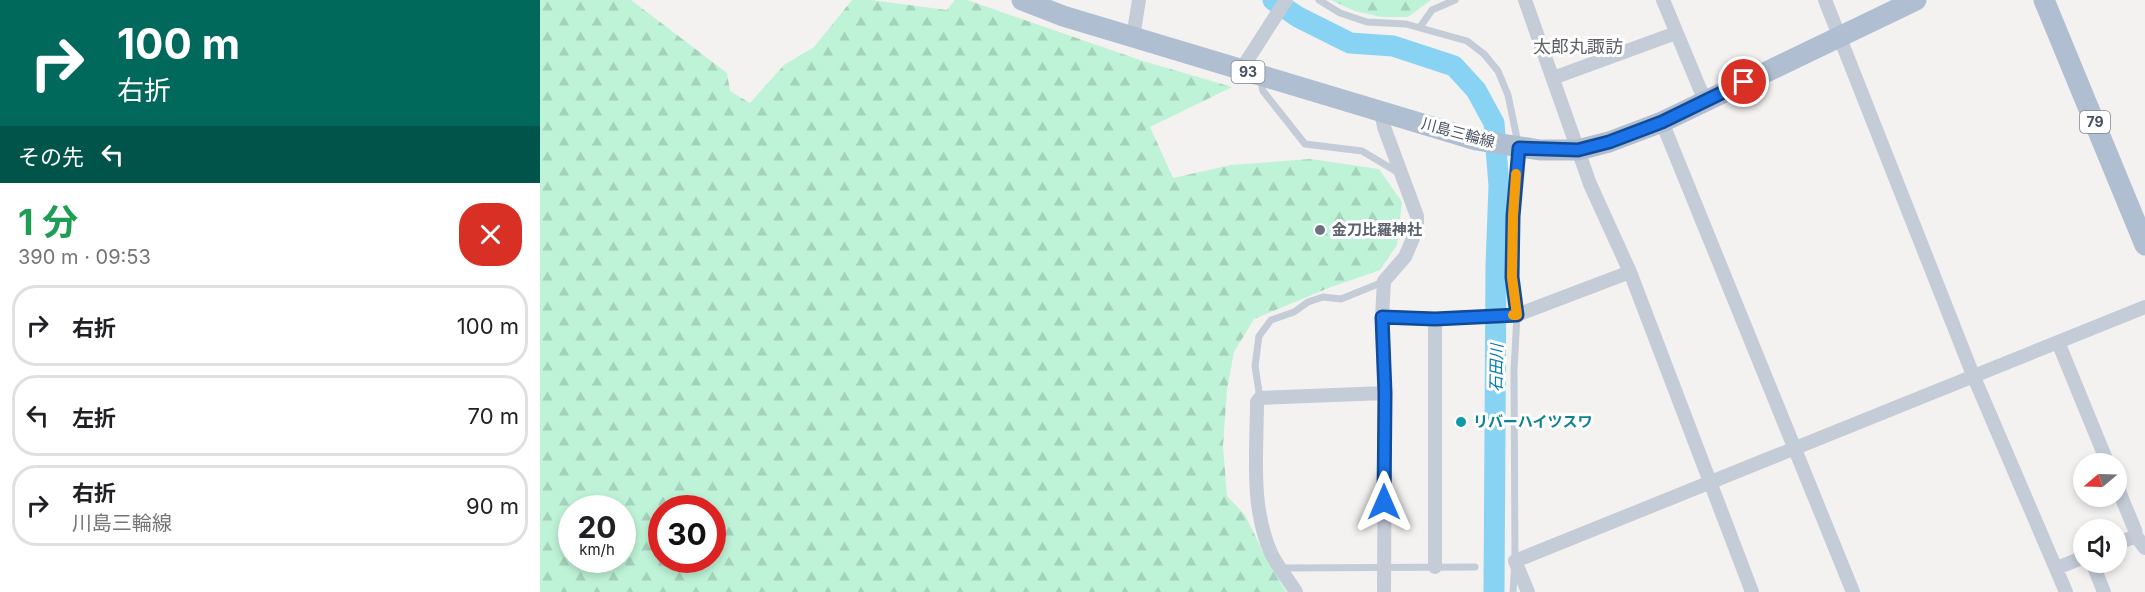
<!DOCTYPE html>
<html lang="ja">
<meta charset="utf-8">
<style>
:root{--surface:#fff;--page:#f6f6f6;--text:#202124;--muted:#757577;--line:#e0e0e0}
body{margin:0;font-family:Inter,"Noto Sans JP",sans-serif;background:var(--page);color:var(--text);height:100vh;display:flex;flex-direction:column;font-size:22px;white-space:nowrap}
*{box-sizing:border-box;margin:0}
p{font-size:20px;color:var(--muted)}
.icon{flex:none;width:33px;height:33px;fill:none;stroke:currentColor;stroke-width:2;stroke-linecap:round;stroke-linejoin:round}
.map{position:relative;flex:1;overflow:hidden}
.sheet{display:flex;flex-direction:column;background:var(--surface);width:540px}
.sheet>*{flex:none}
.top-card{background:#00695c;color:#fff;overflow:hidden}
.needle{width:39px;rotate:251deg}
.fabs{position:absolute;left:1533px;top:453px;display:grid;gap:12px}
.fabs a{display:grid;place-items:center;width:54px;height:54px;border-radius:50%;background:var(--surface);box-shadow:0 3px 9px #0003;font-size:30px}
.speed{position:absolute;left:18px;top:495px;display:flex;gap:12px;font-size:30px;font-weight:700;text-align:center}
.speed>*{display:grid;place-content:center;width:78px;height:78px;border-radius:50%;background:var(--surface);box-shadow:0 3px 9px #0003;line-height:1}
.speed small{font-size:15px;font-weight:400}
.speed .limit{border:9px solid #d22;background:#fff;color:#111}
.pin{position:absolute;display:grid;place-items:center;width:51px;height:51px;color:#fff;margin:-26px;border:3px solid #fff;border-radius:50%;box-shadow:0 2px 6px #0007}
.me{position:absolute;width:66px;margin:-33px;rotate:0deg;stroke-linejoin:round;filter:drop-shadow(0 0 4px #0008)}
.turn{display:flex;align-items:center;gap:21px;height:126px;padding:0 18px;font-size:27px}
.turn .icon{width:78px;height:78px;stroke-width:2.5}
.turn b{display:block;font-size:42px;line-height:51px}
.then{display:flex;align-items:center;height:57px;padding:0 18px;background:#0003;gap:12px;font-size:22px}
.round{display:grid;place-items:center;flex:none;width:63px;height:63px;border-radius:24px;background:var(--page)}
.summary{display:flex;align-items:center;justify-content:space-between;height:102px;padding:0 18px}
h1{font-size:36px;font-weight:700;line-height:45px;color:#1e9e55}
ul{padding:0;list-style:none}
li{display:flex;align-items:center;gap:18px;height:81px;margin:0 12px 9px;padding:0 6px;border:3px solid var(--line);border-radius:24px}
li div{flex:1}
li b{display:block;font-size:22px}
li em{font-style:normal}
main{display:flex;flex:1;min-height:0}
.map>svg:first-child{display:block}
</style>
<main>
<section class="sheet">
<div class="top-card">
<div class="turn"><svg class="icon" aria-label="right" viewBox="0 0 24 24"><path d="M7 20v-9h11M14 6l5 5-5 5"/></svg><div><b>100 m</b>右折</div></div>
<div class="then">その先<svg class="icon" aria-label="left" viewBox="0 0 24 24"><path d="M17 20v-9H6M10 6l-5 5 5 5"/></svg></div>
</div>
<div class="summary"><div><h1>1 分</h1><p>390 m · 09:53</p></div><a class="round" style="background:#d93025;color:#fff"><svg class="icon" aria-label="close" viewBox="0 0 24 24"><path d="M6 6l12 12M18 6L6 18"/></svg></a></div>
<ul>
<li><svg class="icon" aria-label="right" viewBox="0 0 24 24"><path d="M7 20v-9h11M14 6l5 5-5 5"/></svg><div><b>右折</b></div><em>100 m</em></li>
<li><svg class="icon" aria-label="left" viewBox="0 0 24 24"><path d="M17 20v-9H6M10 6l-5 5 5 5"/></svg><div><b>左折</b></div><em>70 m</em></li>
<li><svg class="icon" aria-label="right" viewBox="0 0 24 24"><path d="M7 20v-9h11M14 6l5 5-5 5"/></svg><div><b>右折</b><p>川島三輪線</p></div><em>90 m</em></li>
</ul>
</section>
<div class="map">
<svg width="1605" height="592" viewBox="0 0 1605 592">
<defs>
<pattern id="forest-firs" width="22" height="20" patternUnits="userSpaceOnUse" patternTransform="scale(1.5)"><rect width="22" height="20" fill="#bef3d7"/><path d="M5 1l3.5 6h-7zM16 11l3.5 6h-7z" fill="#a5d2bb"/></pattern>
</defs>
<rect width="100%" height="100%" fill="#f4f1f1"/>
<path fill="url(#forest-firs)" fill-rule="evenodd" d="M0 0H91L187 73 190 91 210 103 244 65 274 47 312 0H331L407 10 415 0H427L603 61 692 87 610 127 633 178 691 165 771 159 839 169 862 202 857 245 840 270 791 287 714 319 694 352 687 390 683 446 687 496 705 515 728 562 746 592H0ZM32 508H82V560H32ZM122 508H172V560H122Z
M791 0H891L868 17H841L815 11Z"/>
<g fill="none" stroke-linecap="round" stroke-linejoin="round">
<path stroke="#88d3f3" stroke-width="21" d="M733 0 758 17 810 43 853 46 914 66 936 90 954 123 959 186 956 265 954 592"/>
<path stroke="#c4ccd7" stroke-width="7" d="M779 0 800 13 827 22 866 24 927 41 944 54 958 71 968 95 979 148 973 216 972 277 977 315 974 370 975 561 973 592
M880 27 892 10 915 0
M720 78 723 91 765 144 822 151 859 173
M720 398 715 366 719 336 731 320 754 312 768 302 783 297 801 299 843 282
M741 568 935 567"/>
<path stroke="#c4ccd7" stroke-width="14" d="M985 0 1050 184 1090 272 1212 592
M1123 0 1165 101
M1285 0 1433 375 1526 592
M593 37 599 0
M701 70 746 0
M1013 78 1136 33
M841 112 844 127 877 216V229L865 257 844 281 842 317 845 393 844 592
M1122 122 1313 592
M842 317 895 319 977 315 1090 272
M1518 342 1568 464
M1576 484 1595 530 1596 536
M1576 544 1596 536 1605 548
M1552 562 1564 592
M895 567V319
M1517 568 1544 557
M756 592C748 579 737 566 731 553 710 506 717 452 717 402L720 398 845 393
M988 592 975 561 1605 307"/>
<path stroke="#b0bed1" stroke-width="21" d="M482 0 523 16 593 37 936 140 1000 150H1038L1069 142 1122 122 1376 0
M1504 0 1605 245"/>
</g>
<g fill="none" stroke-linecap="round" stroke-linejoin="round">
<g stroke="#114b97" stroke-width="15">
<path id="route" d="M844 502 845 393 842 317 895 319 977 315 972 277 973 216 979 148 1038 150 1069 142 1122 122 1204 82"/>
</g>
<use href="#route" stroke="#1a73e8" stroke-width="10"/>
<path stroke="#f59e0b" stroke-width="10" d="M973 315H977L972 277 973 216 976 174"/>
</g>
<circle fill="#6b7280" stroke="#fff" stroke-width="2" cx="780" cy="230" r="6"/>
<circle fill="#0f9aa8" stroke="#fff" stroke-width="2" cx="921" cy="422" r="6"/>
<g text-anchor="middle" stroke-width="6" stroke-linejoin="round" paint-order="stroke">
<g fill="#fff" stroke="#7f8690" stroke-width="1.5">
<rect x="691.5" y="61" width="33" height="22" rx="4.5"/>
<rect x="1540" y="111" width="30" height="22" rx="4.5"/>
</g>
<g font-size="14" font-weight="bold" fill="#485260">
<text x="708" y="77">93</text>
<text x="1555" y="127">79</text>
</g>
<g font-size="15" fill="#485260" stroke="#fff">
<text transform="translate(918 133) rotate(15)" y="5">川島三輪線</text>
</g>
<g font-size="15" font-weight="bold" fill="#5b616d" stroke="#fff" text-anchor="start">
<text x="792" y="235">金刀比羅神社</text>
</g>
<g font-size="15" font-weight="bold" fill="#0d838f" stroke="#fff" text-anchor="start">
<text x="933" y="427">リバーハイツスワ</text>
</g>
<g font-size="16" font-style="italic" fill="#037bb1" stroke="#fff">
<text transform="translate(956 368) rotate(-89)" y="6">石田川</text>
</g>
<g font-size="18" fill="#5d6167" stroke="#fff">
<text x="1038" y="53">太郎丸諏訪</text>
</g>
</g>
</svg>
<div class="fabs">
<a><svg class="needle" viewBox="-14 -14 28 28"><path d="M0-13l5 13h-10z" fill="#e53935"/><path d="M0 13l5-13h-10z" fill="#757577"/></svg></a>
<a><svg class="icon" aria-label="sound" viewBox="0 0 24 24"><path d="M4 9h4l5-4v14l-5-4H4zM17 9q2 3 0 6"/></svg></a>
</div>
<div class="speed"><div>20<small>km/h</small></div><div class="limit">30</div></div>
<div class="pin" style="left:1204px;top:82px;background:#d93025"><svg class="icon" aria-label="arrive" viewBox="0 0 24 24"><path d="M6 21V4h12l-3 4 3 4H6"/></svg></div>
<svg class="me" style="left:844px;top:502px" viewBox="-20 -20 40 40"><path d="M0-17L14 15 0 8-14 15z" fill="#1a73e8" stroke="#fff" stroke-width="4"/></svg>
</div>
</main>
